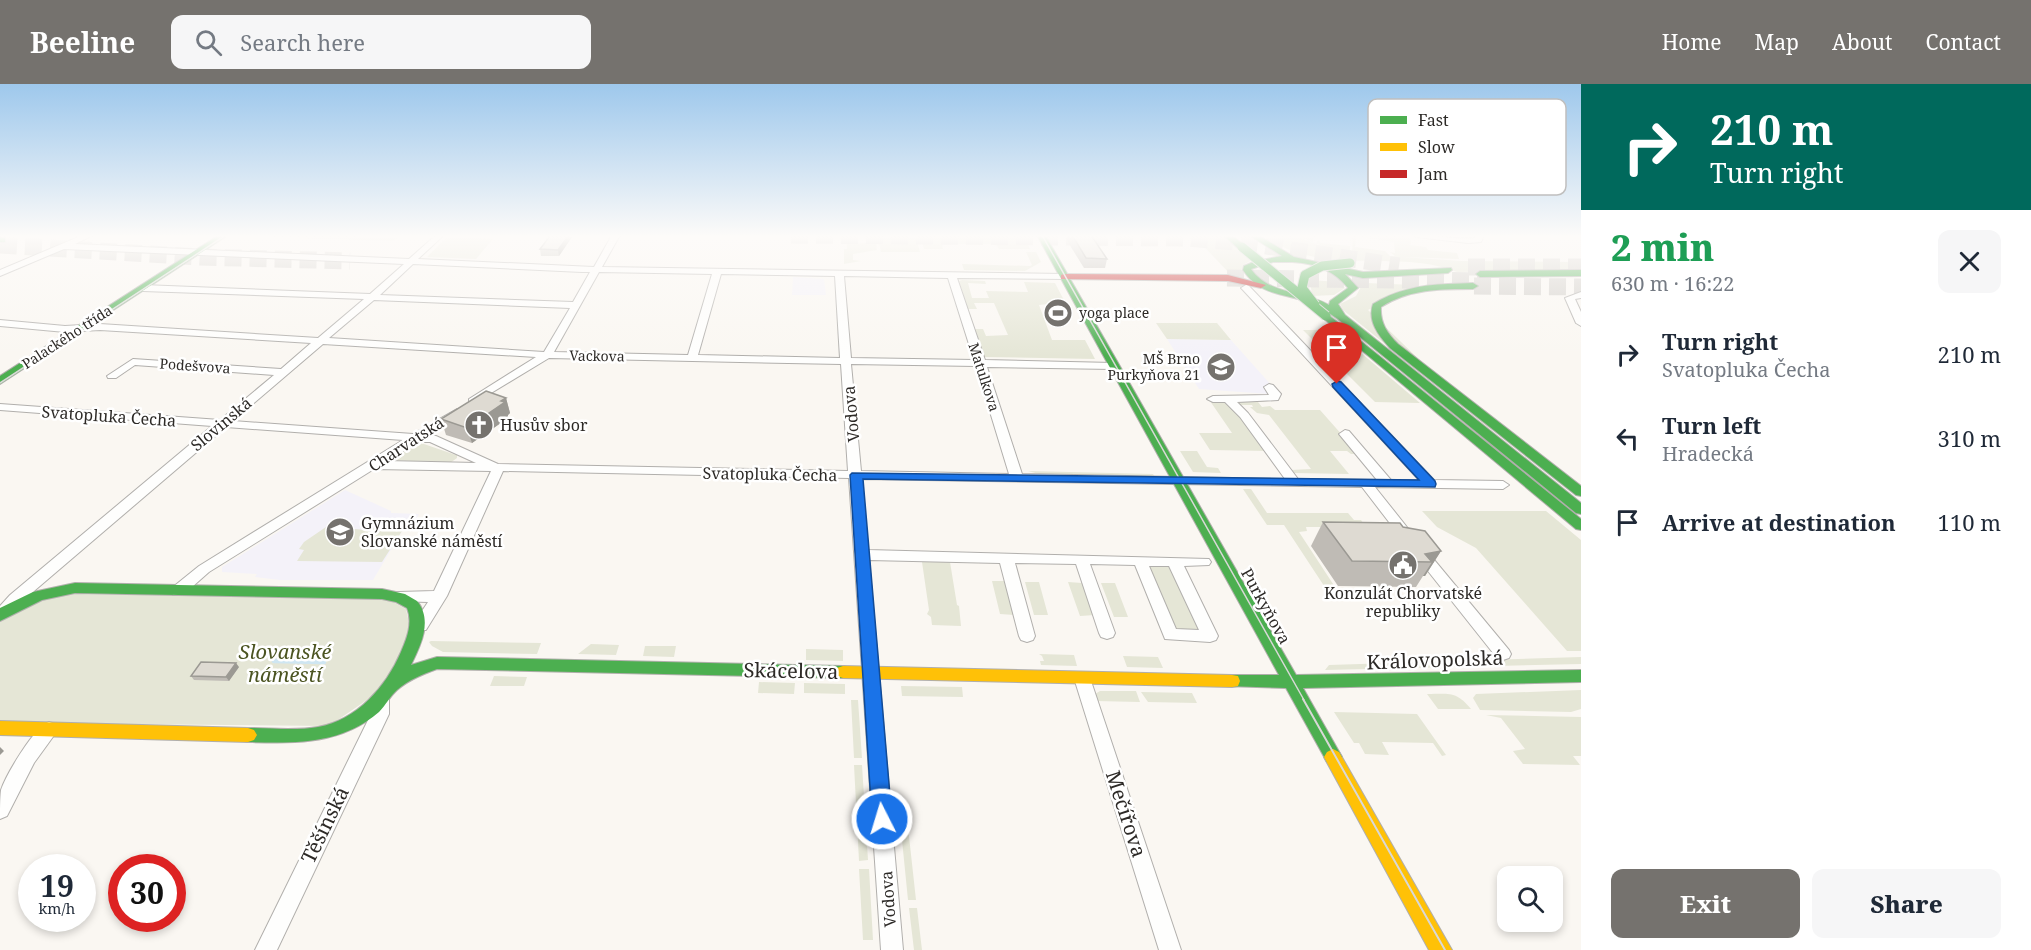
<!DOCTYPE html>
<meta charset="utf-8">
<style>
:root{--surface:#fff;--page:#f6f6f7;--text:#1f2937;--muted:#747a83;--accent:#75726e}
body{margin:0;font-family:"Noto Serif",serif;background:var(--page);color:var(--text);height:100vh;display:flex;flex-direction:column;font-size:22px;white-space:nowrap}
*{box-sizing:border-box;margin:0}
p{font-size:20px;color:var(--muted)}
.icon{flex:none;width:33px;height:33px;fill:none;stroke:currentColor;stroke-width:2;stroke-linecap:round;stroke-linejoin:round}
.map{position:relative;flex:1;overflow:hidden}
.panel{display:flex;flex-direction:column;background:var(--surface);width:450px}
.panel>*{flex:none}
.guide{background:#00695c;color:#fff;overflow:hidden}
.fabs{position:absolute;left:1497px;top:782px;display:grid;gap:12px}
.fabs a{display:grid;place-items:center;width:66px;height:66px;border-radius:12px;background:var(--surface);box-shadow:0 3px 9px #0003;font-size:30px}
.speed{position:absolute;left:18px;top:770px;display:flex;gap:12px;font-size:30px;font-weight:700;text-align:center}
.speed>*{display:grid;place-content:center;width:78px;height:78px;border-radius:50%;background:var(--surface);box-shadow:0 3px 9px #0003;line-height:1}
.speed small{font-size:15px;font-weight:400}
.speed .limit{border:9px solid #d22;background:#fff;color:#111}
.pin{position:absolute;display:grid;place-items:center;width:51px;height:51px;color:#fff;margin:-62px -26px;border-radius:50% 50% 50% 0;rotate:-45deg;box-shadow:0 0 6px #0007}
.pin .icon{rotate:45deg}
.me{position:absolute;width:66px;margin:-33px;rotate:355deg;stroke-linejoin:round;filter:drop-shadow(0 0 4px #0008)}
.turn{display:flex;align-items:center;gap:21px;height:126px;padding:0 30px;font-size:27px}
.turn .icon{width:78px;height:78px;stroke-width:2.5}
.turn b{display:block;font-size:42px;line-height:51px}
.round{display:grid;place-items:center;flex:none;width:63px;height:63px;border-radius:12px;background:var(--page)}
.overview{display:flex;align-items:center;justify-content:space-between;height:102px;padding:0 30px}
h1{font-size:36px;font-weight:800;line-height:45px;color:#1e9e55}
.button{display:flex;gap:12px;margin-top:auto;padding:12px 30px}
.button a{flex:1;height:69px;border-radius:12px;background:var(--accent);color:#fff;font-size:24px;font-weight:800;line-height:69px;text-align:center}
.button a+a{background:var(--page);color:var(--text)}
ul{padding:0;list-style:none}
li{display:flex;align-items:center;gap:18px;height:84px;padding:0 30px}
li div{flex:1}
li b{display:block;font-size:22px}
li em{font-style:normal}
header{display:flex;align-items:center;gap:36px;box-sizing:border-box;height:84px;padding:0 30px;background:var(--accent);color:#fff}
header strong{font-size:28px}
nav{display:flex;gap:33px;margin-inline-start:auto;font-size:21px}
.search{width:420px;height:54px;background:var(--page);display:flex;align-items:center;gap:15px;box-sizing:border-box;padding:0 21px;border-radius:12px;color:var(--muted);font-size:22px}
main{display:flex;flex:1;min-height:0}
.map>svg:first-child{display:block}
</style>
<header>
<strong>Beeline</strong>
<div class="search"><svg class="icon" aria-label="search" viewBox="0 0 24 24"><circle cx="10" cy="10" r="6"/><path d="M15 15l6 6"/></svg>Search here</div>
<nav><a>Home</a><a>Map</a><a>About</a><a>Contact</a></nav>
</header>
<main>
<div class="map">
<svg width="1581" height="866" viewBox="0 0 1581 866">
<rect width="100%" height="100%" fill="#faf7f2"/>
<path fill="#f4f2f9" d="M793 193 824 195 826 211H792Z
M1167 255 1231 256 1273 303H1264L1269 310 1199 305Z
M345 406 391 427V429L419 430 411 444H404L373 496H280L255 493 257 490 222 488V483Z"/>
<path fill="#e5e6d6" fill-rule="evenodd" d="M276 151H359L357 153 397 154 394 157 273 153Z
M924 151H1023L1030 165H999L996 160H942L943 165H924L921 154H925Z
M1193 151H1223L1252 176 1245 180 1240 188 1231 191Z
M1267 151H1293L1334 167 1296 151 1312 154V151H1319L1317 153H1313V158L1317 159V156L1321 159 1350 162V169L1352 170 1353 151H1403L1410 154 1411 160 1409 161 1426 163 1428 166 1457 169 1459 175 1402 173 1461 177 1581 178V186L1457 188C1405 167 1343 187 1290 166 1281 163 1274 156 1267 151ZM1356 152 1394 158 1395 169 1390 168 1395 172 1391 173 1385 167 1355 163Z
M446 154 493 155 476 175 427 173Z
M878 154H916L920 168H881Z
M847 156H853V160L876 158 877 166 853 170V176L861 177 844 180V165H847Z
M1026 168H1036L1041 178 1025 187 964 186 962 180 1030 182 1032 181Z
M962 196 985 197 986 200 968 199 972 214H989L986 207 1028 208 1024 198 1055 199 1069 226H1062L1057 219 1039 221 1052 256H1085L1095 275 984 273 975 245H983L986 252 1008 251 994 219H974L977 225H968L959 197Z
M1310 196 1339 198 1345 204 1334 211 1312 212Z
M1366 199 1415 201 1368 226 1494 348 1343 226 1340 220 1356 212 1362 201Z
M1156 239H1217L1231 256 1167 255Z
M1303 246H1334L1420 319 1375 318Z
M1242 316 1268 317 1258 318 1262 323 1270 322 1275 326H1320L1359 370H1351L1347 367H1330L1349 390 1294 389 1291 386 1311 385 1269 331 1257 329 1250 323H1253L1252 321H1239L1238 317Z
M1210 317 1229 319 1268 367 1210 366 1199 349H1232Z
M421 359 453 370 457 371V374L450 379 392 376V374L412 361Z
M1180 367H1197L1207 383 1218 384 1221 389 1193 388Z
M1028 387 1153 390 1155 393 1043 391Z
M1243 405H1251L1267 429H1348L1354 436H1361L1366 443H1306L1307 447 1299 448 1335 503V514H1332L1284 441H1267Z
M1422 427H1546L1581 456V567H1567L1476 464 1437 443Z
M326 443 368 446 370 443 404 444 382 478 297 477 304 466 299 465 304 458Z
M922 478H950L957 521 959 522 961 542 932 541 931 533 927 530 929 526Z
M1147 482 1172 483 1203 547 1175 546Z
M992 497H1006L1014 531 1000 530Z
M1025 498H1039L1048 531H1034Z
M1068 498 1082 499 1095 531 1080 532Z
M1101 499H1115L1128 533H1114Z
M64 510 386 514 406 525 411 549 380 607 329 642 0 639V538L31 520Z
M431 557 541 559 537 570 443 568 432 562 429 558Z
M591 560 619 561 616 571 578 570Z
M645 562H676L674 573 643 572Z
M806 565 843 566V577L806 576Z
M1039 570 1074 571 1077 582 1041 581 1040 577H1044L1042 572Z
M1123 572 1158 573 1163 584 1127 583Z
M1581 573V580L1325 586 1329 581Z
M494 592 527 593 524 602H490Z
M759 598 795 599 794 610 758 609Z
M804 599 845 600V610L804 609Z
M901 602 962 603 963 613 902 612Z
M1581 606V625L1571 628 1480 626 1473 614 1476 610Z
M1100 607H1136L1140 618 1095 617V610Z
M1141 608 1192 609 1197 619 1148 618Z
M1427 610C1450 610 1456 607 1471 625H1438Z
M851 616H858L862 674H854Z
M1334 628 1417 630 1446 671 1442 672 1433 659 1382 658 1389 671 1365 670 1359 659H1354Z
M1486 631 1581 633V672H1573L1580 681 1523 680 1513 667 1525 665 1501 634Z
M854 681H862L868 776 859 777Z
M898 716H905L916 816H908Z
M859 785H869L873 856H863Z
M909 824H917L922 866H914Z"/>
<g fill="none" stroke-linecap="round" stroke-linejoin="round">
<path stroke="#cfe6f2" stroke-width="4.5" d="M274 577 324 578"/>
<path stroke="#d1cec9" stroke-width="17" stroke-dasharray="17 8" stroke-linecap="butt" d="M791 151 1187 154 1247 159 1399 182
M0 161 200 173 350 177
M1468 183H1581
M1227 194 1490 197
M1474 202 1581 203"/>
<g stroke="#b1afac" stroke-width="2">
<path id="street" d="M83 151H93L75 160 409 175 436 151H444L418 175 594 183 612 151H620L602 183 1064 190 1067 191V195L957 194 985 276 1113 279 1118 282 1113 285 987 283 1022 390 1285 395 1240 333 1225 318H1213L1207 315 1213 312 1269 311 1264 303 1269 300 1273 301 1281 310 1278 316 1237 318 1248 329 1298 395 1377 396 1339 350 1345 346 1349 347 1391 396H1419L1243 206 1241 204 1246 201 1249 202 1434 396 1503 397 1509 401 1503 405 1375 403 1414 452 1407 456 1402 455 1362 403 861 395 868 466 1209 475 1211 478 1209 481 1184 482 1218 552 1216 556 1210 558 1165 555 1135 481 1090 480 1115 549 1113 553 1107 555 1101 553 1099 549 1076 480 1015 479 1035 552 1033 556 1027 558 1021 556 1019 552 1000 479 869 476 903 866H881L849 394 503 387 447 512 426 546H414L412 542 428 518 394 517 391 513 394 509 399 508 434 507 491 387 374 385 209 488 183 511H173L171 507 173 503 199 482 403 356 226 343 20 519 10 530H0V522L10 511 212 342 0 326V320L220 336 274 291 135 281 116 294H108L107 292 133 275 281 285 311 259 100 246 65 248 0 242V236L65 242 100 240 318 254 364 215 143 207 138 204 143 201 370 210 404 180 64 165 0 192V186ZM413 180 582 188H590L573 218 380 211ZM599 188 712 190 688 271 554 268ZM721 190 835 192 840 274 698 271ZM844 192 948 194 974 276 851 274ZM374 216 570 224 544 268 329 254ZM323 260 536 273 469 315V319L473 320 549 274 841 280 848 387 498 380 436 352 428 351 461 330 463 328 457 325 413 350 233 337ZM851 280 976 282 1009 390 861 387ZM418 358H430L476 379 386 377ZM1149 482H1169L1199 546 1176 545Z
M1413 151C1433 150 1454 156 1475 154L1476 151H1484L1481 158 1468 159 1417 153Z
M1581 208V214L1575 215 1581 228V242L1576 239 1565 214Z
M1421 464 1426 466 1509 566 1511 570 1509 574 1503 576 1497 574 1416 472 1414 469Z
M1082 588 1088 589 1090 594 1181 866H1159L1074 594 1076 589Z
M380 609 386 611 389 616V630L277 866H255L371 630V616L374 611Z
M49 638 55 640 58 645 55 650 34 679 7 732 0 735C0 726 0 714 1 706 6 691 34 643 49 638Z"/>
</g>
<g stroke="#b1afac" stroke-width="2">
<path id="fast" d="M219 151H228L0 300V292Z
M1037 151H1045L1296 591 1581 586V598L1303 604 1342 673 1339 678 1333 681 1327 678 1286 604 1226 602 1224 597 1226 592 1232 591H1279Z
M1223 151H1232L1246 163 1239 165Z
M1249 151H1258L1294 173 1363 188 1451 184 1452 186 1448 189 1363 194 1345 190 1358 204 1338 220 1345 231 1581 419V430L1576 429 1338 235C1330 230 1322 223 1313 220 1285 208 1262 214 1243 186L1244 182 1256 177 1282 172ZM1292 178C1314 179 1334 186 1348 204L1330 217 1329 221C1304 206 1270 212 1251 185L1273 178Z
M0 153 5 154V158H0Z
M1581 186V192L1480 193 1476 190 1480 187Z
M1448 200 1473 199 1478 202 1473 205C1440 205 1409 205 1381 223 1380 239 1387 249 1398 260L1581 402V412L1576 411 1390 264C1379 252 1367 237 1373 220 1396 206 1420 201 1448 200Z
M1326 229 1581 435V446L1576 445 1323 234V230Z
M75 499 382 505 405 510 417 517C433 536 421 561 411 581L437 573 843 582 849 584 851 588 849 592 843 594 437 585C423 590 408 596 397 606 390 612 386 621 379 628 340 661 296 659 248 658L242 656 239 651 242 646 248 644C271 644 295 647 318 643 357 636 386 603 401 568 407 554 413 539 407 524L396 518 382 515 75 509 42 516 0 537V524L33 508Z"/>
</g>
<g stroke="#b1afac" stroke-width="2">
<path id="slow" d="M843 582 1232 591 1238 592 1240 597 1238 602 1232 603 843 594 837 592 835 588 837 584Z
M0 637 248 644 254 646 257 651 254 656 248 658 0 651Z
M1333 665 1339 668 1452 866H1429L1324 673 1327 668Z"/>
</g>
<g stroke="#b1afac" stroke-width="2">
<path id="jam" d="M1064 190 1228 191 1266 201 1261 204 1228 197 1061 195V191Z"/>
</g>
<use href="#street" fill="#fefefd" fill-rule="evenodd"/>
<use href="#fast" fill="#4caf50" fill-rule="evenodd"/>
<use href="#slow" fill="#ffc107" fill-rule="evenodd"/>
<use href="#jam" fill="#c62828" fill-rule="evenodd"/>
<path stroke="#d9d8d7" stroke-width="1.5" d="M1042 151 1304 616
M0 299 226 151"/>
<path stroke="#d9d8d7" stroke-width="2" d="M1303 615 1445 866"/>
<g stroke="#d3d1cf" stroke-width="11" stroke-linecap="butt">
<path id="fast-bridge" d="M1242 163 1326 232
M1315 221 1302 204 1305 191 1322 182 1350 179"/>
</g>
<use href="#fast-bridge" stroke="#4caf50" stroke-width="9"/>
</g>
<path fill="#bfbbb5" d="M557 151H572V153L559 172H541L540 165Z
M1067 151H1091L1107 175 1105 184H1084L1066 155Z
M506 314 510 329 508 331V334L472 359 446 351 441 335Z
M1323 438 1403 443 1441 467 1425 492H1423L1416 503 1338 502 1311 462Z
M239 583 229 597 194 596 191 592Z"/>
<path fill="#9b9993" d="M569 151H572V153L559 172 558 166Z
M506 314 510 329 508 331V334L472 359 467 344Z
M1441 467 1425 492H1423L1432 478 1425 470Z
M236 579 239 583 229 597 226 593Z
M0 663 4 667 0 671Z"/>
<path fill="#dedad2" stroke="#9b9993" stroke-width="1.5" d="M557 151H569L558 166 540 165 550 152H556Z
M1072 151H1091L1107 175 1086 174Z
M486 307 506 314 501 317 505 318 467 344 441 335Z
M1323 438 1400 439 1403 443 1425 447 1441 467 1425 470 1432 478 1352 477Z
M201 578 236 579 226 593 191 592Z"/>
<linearGradient id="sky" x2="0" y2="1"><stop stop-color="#9ec8ec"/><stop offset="0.56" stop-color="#fdfbf9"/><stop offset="1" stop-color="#fdfbf9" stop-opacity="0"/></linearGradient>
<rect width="1581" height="272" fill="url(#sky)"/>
<path fill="#1a73e8" stroke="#114b97" stroke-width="1.5" d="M1337 297 1341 298 1435 397 1436 400 1435 403 863 395 892 735 889 742 882 744 875 742 872 735 850 391 852 389 1419 396 1333 303 1332 300Z"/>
<defs>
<g id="stadium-disc" transform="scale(1.5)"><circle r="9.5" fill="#75726e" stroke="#fff"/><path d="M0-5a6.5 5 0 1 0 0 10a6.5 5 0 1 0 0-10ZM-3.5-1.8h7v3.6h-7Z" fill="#fff"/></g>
<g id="school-disc" transform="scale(1.5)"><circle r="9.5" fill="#75726e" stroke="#fff"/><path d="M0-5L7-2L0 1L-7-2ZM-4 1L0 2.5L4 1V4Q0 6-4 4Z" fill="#fff"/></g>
<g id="church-disc" transform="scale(1.5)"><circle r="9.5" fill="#75726e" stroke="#fff"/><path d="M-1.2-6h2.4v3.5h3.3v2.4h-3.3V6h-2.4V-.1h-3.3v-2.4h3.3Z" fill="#fff"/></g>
<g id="university-disc" transform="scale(1.5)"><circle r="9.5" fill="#75726e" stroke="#fff"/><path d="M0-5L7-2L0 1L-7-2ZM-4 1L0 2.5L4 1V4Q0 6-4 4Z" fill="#fff"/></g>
<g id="civic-disc" transform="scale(1.5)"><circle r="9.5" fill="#75726e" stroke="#fff"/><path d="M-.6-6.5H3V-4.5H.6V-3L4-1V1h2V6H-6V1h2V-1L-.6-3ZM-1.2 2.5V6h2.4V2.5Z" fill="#fff"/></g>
</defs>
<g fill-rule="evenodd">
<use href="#stadium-disc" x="1058" y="229"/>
<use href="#school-disc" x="1221" y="283"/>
<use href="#church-disc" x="479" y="341"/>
<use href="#university-disc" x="340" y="448"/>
<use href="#civic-disc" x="1403" y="481"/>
</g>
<g text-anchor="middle" stroke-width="5" stroke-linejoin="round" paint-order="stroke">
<g font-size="14" fill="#2d2a27" stroke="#fff" text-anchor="start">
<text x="1079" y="234">yoga place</text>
<text x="1200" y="280" text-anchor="end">MŠ Brno<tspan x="1200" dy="16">Purkyňova 21</tspan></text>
</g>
<g font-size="14" fill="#2d2a27" stroke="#fff">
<text transform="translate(67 253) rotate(-33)" y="5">Palackého třída</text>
<text transform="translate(597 272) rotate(1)" y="5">Vackova</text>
<text transform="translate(195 282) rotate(4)" y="5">Podešvova</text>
<text transform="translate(984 293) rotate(72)" y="5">Matulkova</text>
</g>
<g font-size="16" fill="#2d2a27" stroke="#fff">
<text transform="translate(851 330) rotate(-95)" y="6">Vodova</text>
<text transform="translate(109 332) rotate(4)" y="6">Svatopluka Čecha</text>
<text transform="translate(221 340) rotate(-40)" y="6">Slovinská</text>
<text transform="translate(406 360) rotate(-33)" y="6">Charvatská</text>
<text transform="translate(770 390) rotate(1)" y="6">Svatopluka Čecha</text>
<text transform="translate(1266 522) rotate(61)" y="6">Purkyňova</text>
<text transform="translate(888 815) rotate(-94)" y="6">Vodova</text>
</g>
<g font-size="16" fill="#2d2a27" stroke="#fff" text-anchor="start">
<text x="500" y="347">Husův sbor</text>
<text x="361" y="445">Gymnázium<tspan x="361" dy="18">Slovanské náměstí</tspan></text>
<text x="1403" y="515" text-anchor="middle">Konzulát Chorvatské<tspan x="1403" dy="18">republiky</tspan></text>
</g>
<g font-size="20" font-style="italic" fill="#4b5421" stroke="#fff">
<text x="285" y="575">Slovanské<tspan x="285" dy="23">náměstí</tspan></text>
</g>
<g font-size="20" fill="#2d2a27" stroke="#fff">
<text transform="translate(1435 576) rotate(-2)" y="7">Královopolská</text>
<text transform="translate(791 587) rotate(1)" y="7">Skácelova</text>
<text transform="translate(1126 730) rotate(72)" y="7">Mečířova</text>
<text transform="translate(325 741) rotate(-64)" y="7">Těšínská</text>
</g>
</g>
<rect x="1368" y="15" width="198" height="96" rx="9" fill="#fff" stroke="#c0bfbe" stroke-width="1.5"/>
<rect x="1380" y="32" width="27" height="8" fill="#4caf50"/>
<rect x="1380" y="59" width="27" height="8" fill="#ffc107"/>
<rect x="1380" y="86" width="27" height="8" fill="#c62828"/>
<g font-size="16" fill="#2d2a27">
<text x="1418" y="42">Fast</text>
<text x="1418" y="69">Slow</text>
<text x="1418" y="96">Jam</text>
</g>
</svg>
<div class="fabs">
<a><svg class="icon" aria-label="search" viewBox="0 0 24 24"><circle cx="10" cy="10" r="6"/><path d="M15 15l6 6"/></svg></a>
</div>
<div class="speed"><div>19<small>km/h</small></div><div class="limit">30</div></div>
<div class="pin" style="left:1337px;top:300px;background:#d93025"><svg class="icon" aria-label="arrive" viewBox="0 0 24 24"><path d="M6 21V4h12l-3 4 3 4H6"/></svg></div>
<svg class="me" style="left:882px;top:735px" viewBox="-20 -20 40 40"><circle r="17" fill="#1a73e8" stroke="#fff" stroke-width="3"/><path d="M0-11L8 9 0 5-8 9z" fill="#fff"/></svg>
</div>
<section class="panel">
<div class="guide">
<div class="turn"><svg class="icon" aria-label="right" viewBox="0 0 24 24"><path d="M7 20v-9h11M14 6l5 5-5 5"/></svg><div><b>210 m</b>Turn right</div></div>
</div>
<div class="overview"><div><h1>2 min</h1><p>630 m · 16:22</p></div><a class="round"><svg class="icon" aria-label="close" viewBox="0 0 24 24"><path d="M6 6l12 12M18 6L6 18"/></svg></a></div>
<ul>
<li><svg class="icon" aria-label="right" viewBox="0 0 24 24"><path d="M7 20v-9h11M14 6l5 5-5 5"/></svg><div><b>Turn right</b><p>Svatopluka Čecha</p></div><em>210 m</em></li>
<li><svg class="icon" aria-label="left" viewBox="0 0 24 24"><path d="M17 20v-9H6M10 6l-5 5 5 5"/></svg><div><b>Turn left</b><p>Hradecká</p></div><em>310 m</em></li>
<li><svg class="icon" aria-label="arrive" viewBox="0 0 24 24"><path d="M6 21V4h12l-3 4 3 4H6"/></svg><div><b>Arrive at destination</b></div><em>110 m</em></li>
</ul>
<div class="button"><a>Exit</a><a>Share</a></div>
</section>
</main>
